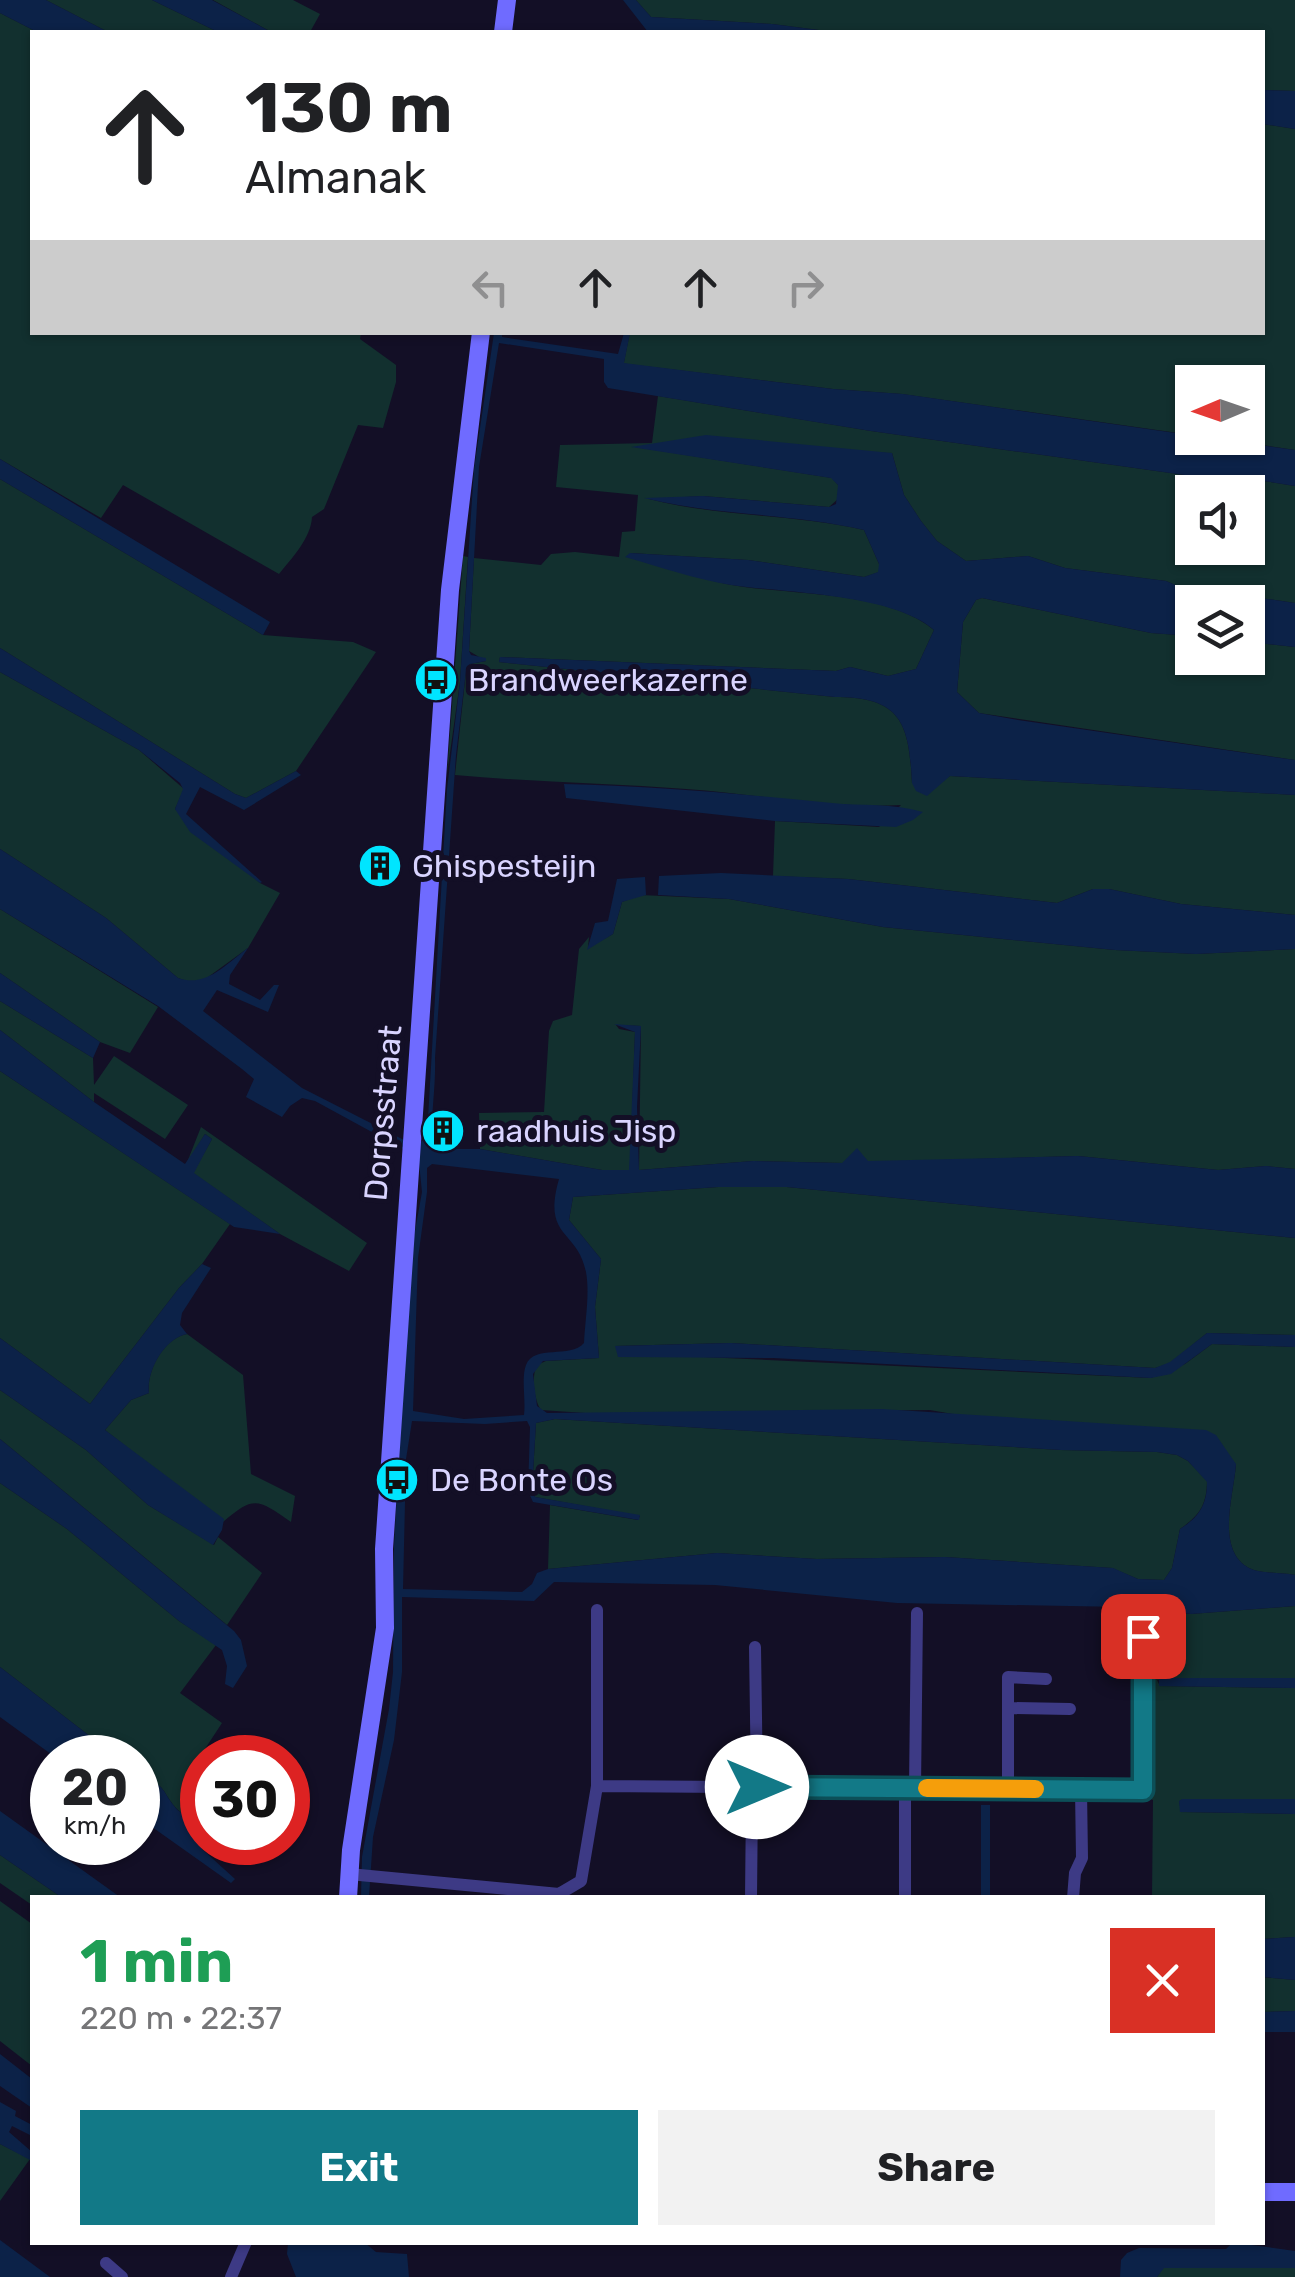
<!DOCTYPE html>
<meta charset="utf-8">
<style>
:root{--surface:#fff;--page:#f2f2f2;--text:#202124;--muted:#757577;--accent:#127987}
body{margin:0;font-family:Rubik,sans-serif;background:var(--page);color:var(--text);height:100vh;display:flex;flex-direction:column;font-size:38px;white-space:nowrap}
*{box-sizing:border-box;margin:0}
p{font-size:32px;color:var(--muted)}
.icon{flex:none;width:55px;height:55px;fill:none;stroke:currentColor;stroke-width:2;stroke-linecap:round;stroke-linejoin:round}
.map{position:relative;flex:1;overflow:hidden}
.sheet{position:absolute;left:30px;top:1895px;width:1235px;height:350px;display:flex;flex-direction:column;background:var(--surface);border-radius:0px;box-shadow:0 2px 8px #0004}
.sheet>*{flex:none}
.guide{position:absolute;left:30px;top:30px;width:1235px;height:305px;border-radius:0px;box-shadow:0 2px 8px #0004;background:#fff;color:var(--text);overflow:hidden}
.needle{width:65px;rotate:268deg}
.fabs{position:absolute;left:1175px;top:365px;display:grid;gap:20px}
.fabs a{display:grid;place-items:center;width:90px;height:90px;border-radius:0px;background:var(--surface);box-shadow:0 2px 8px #0004;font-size:50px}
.speed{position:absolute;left:30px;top:1735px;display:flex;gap:20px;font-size:50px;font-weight:700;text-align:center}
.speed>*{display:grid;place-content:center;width:130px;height:130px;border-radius:50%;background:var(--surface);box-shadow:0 2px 8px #0004;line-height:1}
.speed small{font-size:25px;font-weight:400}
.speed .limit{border:15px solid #d22;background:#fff;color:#111}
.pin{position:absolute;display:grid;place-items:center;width:85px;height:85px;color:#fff;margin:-42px;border-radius:20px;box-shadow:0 5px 15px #0006}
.me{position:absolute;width:110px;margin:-55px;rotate:90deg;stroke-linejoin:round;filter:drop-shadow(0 0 8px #0008)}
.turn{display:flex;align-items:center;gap:35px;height:210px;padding:0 50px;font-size:45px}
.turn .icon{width:130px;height:130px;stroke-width:2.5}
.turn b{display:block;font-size:70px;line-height:85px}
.lanes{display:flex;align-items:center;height:95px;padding:0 50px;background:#0003;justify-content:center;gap:50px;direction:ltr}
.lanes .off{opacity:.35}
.round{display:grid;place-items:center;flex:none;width:105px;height:105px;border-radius:0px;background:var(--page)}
.overview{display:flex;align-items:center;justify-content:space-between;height:170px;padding:0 50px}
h1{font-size:60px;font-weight:700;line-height:75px;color:#1e9e55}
.primary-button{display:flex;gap:20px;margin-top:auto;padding:20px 50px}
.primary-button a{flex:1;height:115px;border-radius:0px;background:var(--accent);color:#fff;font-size:40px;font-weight:700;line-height:115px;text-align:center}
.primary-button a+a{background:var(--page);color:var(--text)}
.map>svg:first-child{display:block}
</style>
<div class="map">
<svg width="1295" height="2277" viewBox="0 0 1295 2277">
<rect width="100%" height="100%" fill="#130f26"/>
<path fill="#12302f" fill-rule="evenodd" d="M46 0H152L218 32H108Z
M213 0H293L320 14 310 32H271Z
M636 0H1295V91L1263 90 1262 32H834L772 24 651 17Z
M0 13 37 32H32V332L361 333 360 339 396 365V382L383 428 358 425 324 509 312 517C311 538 292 558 279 574L123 485 101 518 0 459Z
M1263 124 1295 129V450L1214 438H1248V382H1192V435L902 394 833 389 619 363 624 362 630 332H1262Z
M658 396 871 431 1213 479 1238 477 1295 486V603L1240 595 1201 596 1166 581 1065 568 1028 556 966 561 937 541 921 521 904 495 892 453 635 447 832 478 838 485 839 498 829 507 703 496 649 499C719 517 794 514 864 530L879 564V572L864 577 748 560 630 553C661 564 693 577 726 584 787 596 884 589 934 630L916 669 888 676 850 667 836 671 500 657 499 662 835 697C902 697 909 724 912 783H939L950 776 1295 795V915L1181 904 1109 889H1093L1057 903 848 879 773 876 775 821 879 827 901 805C829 809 757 794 686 789 609 783 532 782 455 775L466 671 470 664 486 661 469 651 474 558 541 565 551 554 575 552 619 557 622 532 635 531 638 495 556 487 560 445 652 443ZM1192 492H1248V548H1192Z
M0 479 263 635 353 642 376 652 296 771 246 798 235 794 0 648Z
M463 556 468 557 460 682 447 774Z
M982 598 1151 633 1192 636V658H1248V642L1295 647V760L979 713 957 692 963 622 976 600Z
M0 672 139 750 184 789 175 809 260 883 280 893 248 948 204 980 192 983 178 978 106 918 0 849Z
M640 895 729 899 883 927 1115 950 1196 954 1295 949V1169L1266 1166 1218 1170 1078 1156 842 1163 753 1161 639 1170 641 1026 616 1025 619 1029 635 1032 630 1170H602L480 1149 479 1113 544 1112 549 1031 553 1021 572 1015 579 949 589 937 588 948 613 934 622 902Z
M0 909 158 1007 130 1053 100 1042 0 973Z
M0 1001 93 1058 94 1085 114 1056 188 1105 165 1139 94 1093V1102L0 1030Z
M0 1071 230 1224 202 1264 179 1288 90 1404 0 1338Z
M201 1127 367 1243 349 1271 280 1234 193 1173 212 1139 205 1134 186 1165Z
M718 1187H787L1295 1238V1335L1207 1333 1170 1363 1155 1368 731 1343 615 1346 703 1357 1151 1378 1185 1364 1212 1344 1295 1347V1575C1281 1572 1260 1574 1249 1568 1215 1550 1234 1494 1236 1464L930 1410 600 1414 541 1410C534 1400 531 1377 537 1365L546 1361 599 1358 595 1307 601 1259 569 1220 573 1197Z
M187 1334 243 1375 251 1474 295 1496 291 1522C258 1499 254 1495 223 1522L105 1430 131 1400 149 1393C146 1371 164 1338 187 1334Z
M0 1390 86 1450 148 1505 214 1545 218 1537 262 1573 227 1625 0 1439Z
M555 1419 1061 1450 1157 1452 1177 1455 1188 1461 1207 1481C1207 1505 1199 1516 1180 1529L1172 1568 1164 1580 1138 1579 1112 1568 945 1557 817 1559 717 1553 548 1569 550 1505 638 1520 640 1516 535 1497 532 1490 536 1423Z
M0 1483 67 1529 179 1621 216 1645 180 1693 222 1723 197 1761 202 1765V1819L199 1823C179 1813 175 1809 164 1791 159 1783 145 1777 138 1772V1758L117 1757 0 1667Z
M1295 1606V1678L1157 1680 1160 1686 1295 1688V1799L1179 1801 1181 1812 1295 1814V1937L1263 1939 1262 1898 1152 1897 1153 1800 1148 1798 1149 1611 1191 1614Z
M0 1855 61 1897 32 1898V1905L0 1883Z
M0 1901 32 1924V2066L0 2041Z
M1262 1977 1295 1980V2011L1263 2012Z
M0 2144 30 2159 0 2201Z
M1163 2268H1295V2277H1157Z"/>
<path fill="#0c2248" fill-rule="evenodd" d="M0 0H46L108 32H37L0 13Z
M152 0H212L271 32H218Z
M623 0H636L651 17 772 24 834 32H648Z
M1263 90 1295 91V129L1263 124Z
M494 333H502V337L618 354 624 333H630L624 363 833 389 903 394 1295 450V486L1238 477 1213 479 871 431 608 388 604 382V359L499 343 479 467 469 651 471 655 486 658V661L470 664 466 671 456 755 435 1058C436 1089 430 1119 432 1149H480L602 1170H629L635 1032 614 1024 641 1026 637 1107 639 1170 753 1161 842 1163 857 1148 868 1161 1078 1156 1218 1170 1266 1166 1295 1169V1238L787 1187H718L573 1197 569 1220 601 1259 595 1307 599 1358 543 1361 533 1374 537 1406 547 1413 882 1409 1206 1430 1216 1435 1236 1464C1234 1494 1215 1550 1249 1568 1261 1574 1281 1572 1295 1575V1606L1191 1614 1124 1607 897 1603 715 1585 554 1582 534 1601 402 1597V1672L394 1740 373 1837 369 1897H361L362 1857 389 1709 393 1672 394 1545 411 1253 422 1192 418 1153 403 1149 315 1101 302 1098 290 1106 282 1117 246 1097 254 1079 242 1069 158 1006 0 909V849L106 918 178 978C206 988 226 964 248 948L230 975 229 984 260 1000 274 985H279L268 1012 217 990 203 1011 302 1088 402 1139 418 1145 427 1136 447 789 460 682 474 469ZM432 1164 559 1179C542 1239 577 1228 586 1272 590 1294 585 1320 584 1343 570 1359 534 1344 526 1365 521 1378 526 1400 524 1415L464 1419 413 1411 418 1258 427 1192V1168ZM555 1419 1061 1450 1157 1452 1177 1455 1188 1461 1207 1482C1207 1505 1199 1517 1180 1529L1172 1568 1164 1580 1138 1579 1113 1568 945 1557 817 1559 717 1553 548 1569 537 1573 532 1584 522 1592 403 1589 406 1459 412 1421 485 1424 527 1421 530 1427 528 1491 533 1502 639 1520 640 1515 535 1497 532 1490 536 1423Z
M706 435 892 453 904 495 921 521 937 541 966 561 1028 556 1065 568 1166 581 1201 596 1240 595 1295 603V647L1248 642V602H1192V636L1151 633 982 598 976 600 963 622 957 692 979 713 1018 720 1295 760V795L950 776 927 796 916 791 912 783C909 724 902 697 835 697L499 662 500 657 836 671 850 667 888 676 916 669 934 630C893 594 785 593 731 585 695 579 660 567 625 557L630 553 748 560 864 577 878 572 879 564 864 530C792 513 716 516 644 498L703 496 829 507 836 504 838 485 831 478 631 447Z
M0 459 270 622 263 635 0 479Z
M0 648 235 794 246 798 296 771 301 775 244 810 200 787 186 814 262 882 260 883 190 832 175 809 183 789 180 783 139 750 0 672Z
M564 784C654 786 743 794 832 803 862 806 893 803 923 812L913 820 896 827 775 821 566 798Z
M721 873 848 879 1057 903 1093 889H1109L1181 904 1295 915V949L1196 954 1115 950 883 927 729 899 658 895 659 876Z
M645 877 646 895 622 902 613 934 587 950 595 923 608 921 617 879Z
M0 973 100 1042 93 1058 0 1001Z
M0 1030 94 1102 185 1164 205 1134 212 1139 194 1173 280 1234 234 1227 0 1071Z
M202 1264 211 1268 182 1313 180 1325 187 1334C165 1338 146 1371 149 1393L131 1400 105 1430 224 1519 222 1530 213 1545 148 1505 86 1450 0 1390V1338L90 1404 179 1288Z
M1207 1333 1295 1335V1347L1212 1344 1171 1374 1151 1378 773 1358 618 1357 615 1346 731 1343 1155 1368 1170 1362Z
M0 1439 234 1631 241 1640 247 1666 233 1688 225 1684 227 1666 222 1650 179 1621 67 1529 0 1483Z
M0 1667 117 1757H55L0 1717Z
M1159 1678H1295V1688L1159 1686Z
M138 1772C145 1777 159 1783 164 1791 175 1809 178 1813 199 1822L202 1819 205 1843 202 1849 235 1879 231 1883 138 1817Z
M1182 1799H1295V1814L1180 1812 1179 1801Z
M981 1805H990V1897H981Z
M0 1811 120 1897H61L0 1855Z
M1295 1937V1980L1263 1977V1939Z
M1295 2011V2032H1263V2012Z
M0 2054 32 2079V2108L0 2086Z
M0 2102 16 2111 15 2116 32 2125V2136L12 2126 9 2132 32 2152V2161L0 2144Z
M0 2240 50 2277H0Z
M288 2243H365L376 2252 407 2254 409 2277H296L287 2254Z
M1237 2243 1295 2251V2268H1164L1157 2277H1120L1121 2260 1127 2253 1139 2248 1226 2249 1232 2243Z"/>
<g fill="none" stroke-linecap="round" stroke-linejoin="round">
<path stroke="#3d3a85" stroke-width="12" d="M1009 1708 1070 1709
M597 1786 1143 1790V1635
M905 1788V1898
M915 1788 917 1613
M1008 1788V1677L1046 1679
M349 1874 559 1894 581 1881 597 1786V1610
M751 1898 752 1798 757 1787 755 1647
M1073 1898 1075 1873 1082 1858 1081 1790
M106 2263 122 2277
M231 2277 246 2242"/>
<path stroke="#6f6bff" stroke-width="18" d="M503 32 507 0
M348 1898 351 1850 385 1628 384 1549 450 590 481 332
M1262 2192H1295"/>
</g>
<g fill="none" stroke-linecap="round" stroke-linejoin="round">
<g stroke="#0c4f58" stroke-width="25">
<path id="route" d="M757 1787 1143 1790V1636"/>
</g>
<use href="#route" stroke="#127987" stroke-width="18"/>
<path stroke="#f59e0b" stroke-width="18" d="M927 1788 1035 1789"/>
</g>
<defs>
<g id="bus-disc" transform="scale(2.25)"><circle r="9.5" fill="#00e5ff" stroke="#130f26"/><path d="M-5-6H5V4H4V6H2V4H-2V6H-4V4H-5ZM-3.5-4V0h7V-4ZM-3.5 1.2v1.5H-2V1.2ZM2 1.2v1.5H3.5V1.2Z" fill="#111"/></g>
<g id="building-disc" transform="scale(2.25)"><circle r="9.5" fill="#00e5ff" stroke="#130f26"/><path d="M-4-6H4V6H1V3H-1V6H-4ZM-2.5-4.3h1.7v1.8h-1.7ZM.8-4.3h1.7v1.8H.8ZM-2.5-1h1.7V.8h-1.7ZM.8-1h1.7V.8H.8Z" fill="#111"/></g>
</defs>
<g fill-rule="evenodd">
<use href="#bus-disc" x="436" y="680"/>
<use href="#building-disc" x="380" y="866"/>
<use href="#building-disc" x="443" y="1131"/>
<use href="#bus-disc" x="397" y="1480"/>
</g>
<g text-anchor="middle" stroke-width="10" stroke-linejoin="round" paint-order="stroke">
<g font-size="32" fill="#d9d4ff" stroke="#130f26" text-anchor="start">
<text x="468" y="691">Brandweerkazerne</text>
<text x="412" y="877">Ghispesteijn</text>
<text x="476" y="1142">raadhuis Jisp</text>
<text x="430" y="1491">De Bonte Os</text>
</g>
<g font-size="32" fill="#d9d4ff" stroke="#130f26">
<text transform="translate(383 1113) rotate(-85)" y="11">Dorpsstraat</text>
</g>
</g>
</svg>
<div class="fabs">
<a><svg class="needle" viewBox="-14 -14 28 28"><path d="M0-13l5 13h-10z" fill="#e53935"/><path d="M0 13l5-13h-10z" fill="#757577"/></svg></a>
<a><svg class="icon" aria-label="sound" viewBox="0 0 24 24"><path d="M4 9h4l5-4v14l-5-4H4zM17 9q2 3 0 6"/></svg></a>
<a><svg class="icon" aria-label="layers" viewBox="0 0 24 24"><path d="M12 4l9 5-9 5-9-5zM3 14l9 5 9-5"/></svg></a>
</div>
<div class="speed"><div>20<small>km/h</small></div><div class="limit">30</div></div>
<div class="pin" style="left:1143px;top:1636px;background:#d93025"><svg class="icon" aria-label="arrive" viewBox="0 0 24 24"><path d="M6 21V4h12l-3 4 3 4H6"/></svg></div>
<svg class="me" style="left:757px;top:1787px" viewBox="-20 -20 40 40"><circle r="19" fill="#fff"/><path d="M0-13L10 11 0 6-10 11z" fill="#127987"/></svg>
<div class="guide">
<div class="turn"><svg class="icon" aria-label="ahead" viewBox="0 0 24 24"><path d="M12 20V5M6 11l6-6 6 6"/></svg><div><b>130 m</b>Almanak</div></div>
<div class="lanes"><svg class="icon off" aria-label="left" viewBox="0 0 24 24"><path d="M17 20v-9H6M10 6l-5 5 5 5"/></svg><svg class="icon" aria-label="ahead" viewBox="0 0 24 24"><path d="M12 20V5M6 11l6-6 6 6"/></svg><svg class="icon" aria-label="ahead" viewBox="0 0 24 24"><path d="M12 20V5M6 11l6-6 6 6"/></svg><svg class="icon off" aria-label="right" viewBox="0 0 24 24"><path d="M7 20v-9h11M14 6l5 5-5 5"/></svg></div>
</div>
<section class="sheet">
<div class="overview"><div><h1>1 min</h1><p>220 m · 22:37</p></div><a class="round" style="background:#d93025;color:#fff"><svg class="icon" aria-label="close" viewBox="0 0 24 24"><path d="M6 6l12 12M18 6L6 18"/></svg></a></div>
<div class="primary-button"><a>Exit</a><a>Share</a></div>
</section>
</div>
